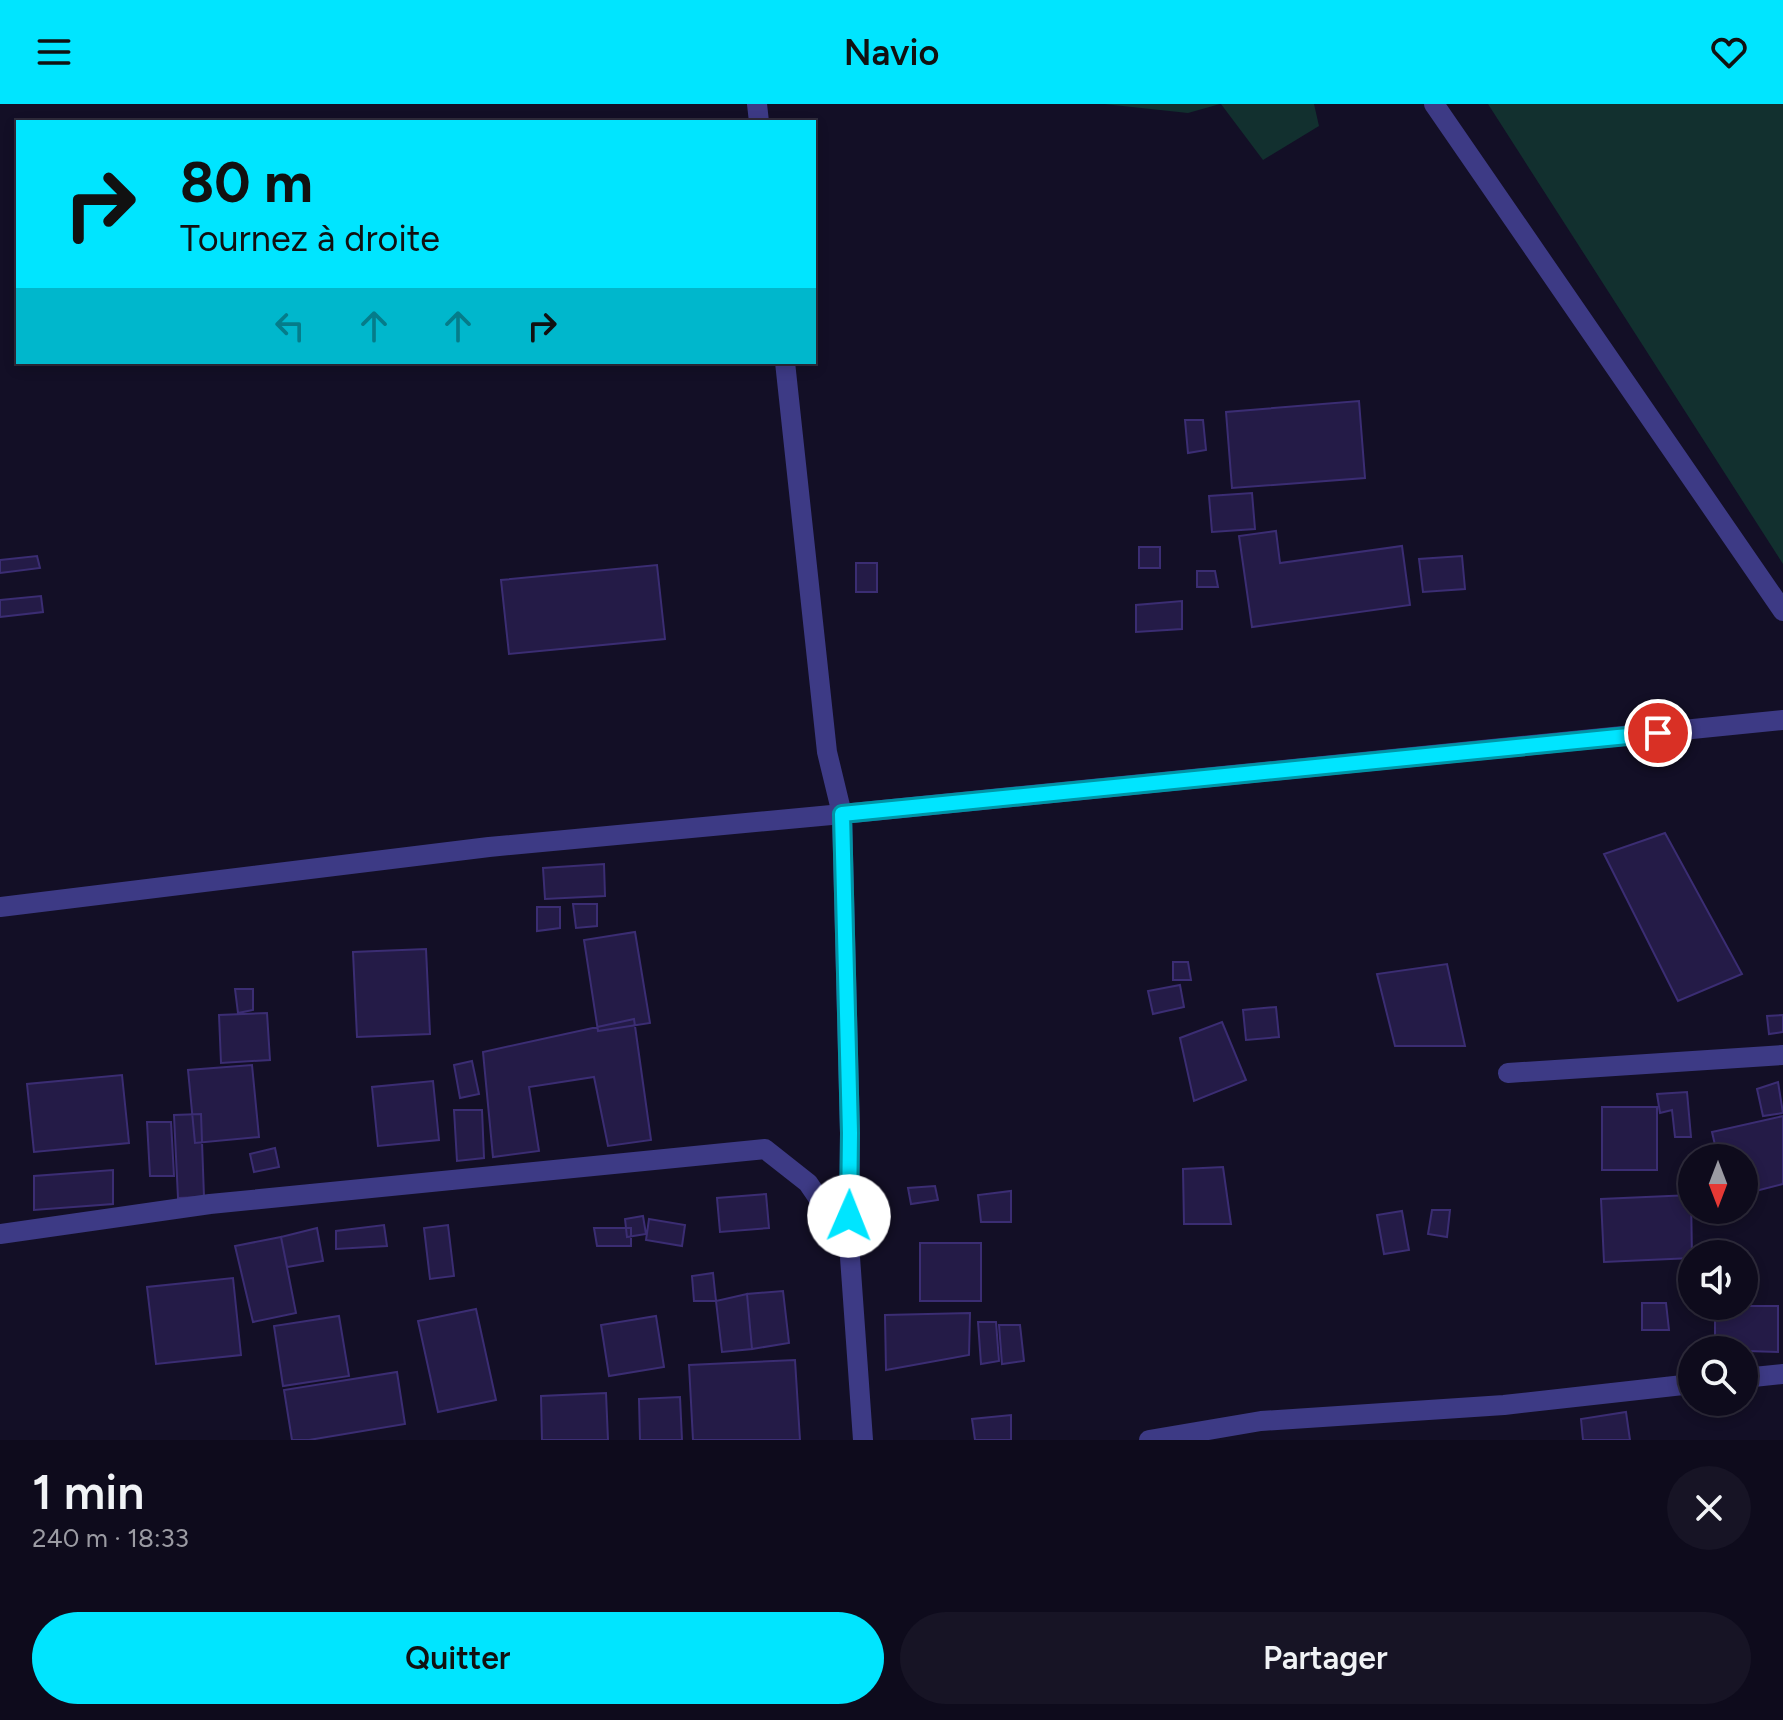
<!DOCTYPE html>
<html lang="fr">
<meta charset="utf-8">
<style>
:root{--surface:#0e0b1c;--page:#171425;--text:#f1f3f6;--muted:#9b9ba3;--line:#2e2b3b;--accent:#00e5ff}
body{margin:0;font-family:Figtree,sans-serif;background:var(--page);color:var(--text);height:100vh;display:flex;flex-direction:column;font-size:30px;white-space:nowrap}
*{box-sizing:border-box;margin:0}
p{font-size:26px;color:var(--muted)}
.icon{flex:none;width:44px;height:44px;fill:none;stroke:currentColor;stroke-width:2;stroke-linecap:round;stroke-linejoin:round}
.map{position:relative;height:1336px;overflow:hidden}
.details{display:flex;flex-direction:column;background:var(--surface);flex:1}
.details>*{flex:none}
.guide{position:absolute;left:16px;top:16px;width:800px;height:244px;border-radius:0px;box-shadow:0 4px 12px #0003,0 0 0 2px var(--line);background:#00e5ff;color:#111;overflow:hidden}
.needle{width:52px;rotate:180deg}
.tools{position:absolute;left:1678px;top:1040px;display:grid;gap:16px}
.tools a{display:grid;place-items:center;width:80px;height:80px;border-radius:50%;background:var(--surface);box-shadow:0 4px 12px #0003,0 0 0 2px var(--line);font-size:40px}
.pin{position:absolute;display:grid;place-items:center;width:68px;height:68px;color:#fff;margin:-34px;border:4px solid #fff;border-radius:50%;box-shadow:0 2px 8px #0007}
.me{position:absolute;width:88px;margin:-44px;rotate:1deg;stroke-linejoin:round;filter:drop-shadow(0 0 6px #0008)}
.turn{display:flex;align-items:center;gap:28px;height:168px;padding:0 32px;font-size:36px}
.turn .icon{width:104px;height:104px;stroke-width:2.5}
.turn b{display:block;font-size:56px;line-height:68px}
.lanes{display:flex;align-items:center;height:76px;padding:0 32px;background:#0003;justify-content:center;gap:40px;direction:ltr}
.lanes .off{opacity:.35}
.round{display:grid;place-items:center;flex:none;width:84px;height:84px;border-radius:42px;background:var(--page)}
.head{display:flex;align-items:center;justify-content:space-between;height:136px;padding:0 32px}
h1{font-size:48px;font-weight:600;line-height:60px}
.action{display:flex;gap:16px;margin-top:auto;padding:16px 32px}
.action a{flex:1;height:92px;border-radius:48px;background:var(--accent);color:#111;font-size:32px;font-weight:600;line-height:92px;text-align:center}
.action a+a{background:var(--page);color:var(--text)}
header{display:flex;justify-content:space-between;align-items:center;height:104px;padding:0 32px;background:var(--accent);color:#111;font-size:36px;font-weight:600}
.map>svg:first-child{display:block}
</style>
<header><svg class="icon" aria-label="menu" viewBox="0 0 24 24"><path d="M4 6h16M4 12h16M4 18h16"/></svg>Navio<svg class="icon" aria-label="heart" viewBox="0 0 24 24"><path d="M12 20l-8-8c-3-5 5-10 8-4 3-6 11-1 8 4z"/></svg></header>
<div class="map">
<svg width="1783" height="1336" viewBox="0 0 1783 1336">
<rect width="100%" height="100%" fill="#130f26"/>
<path fill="#12302f" d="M1104 0H1220L1188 9Z
M1221 0H1314L1319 22 1263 56Z
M1488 0H1783V460Z"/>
<path fill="#241b47" stroke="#3b2d73" stroke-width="2" d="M1359 297 1365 374 1232 384 1226 308Z
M1185 316H1203L1206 346 1188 349Z
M1252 389 1255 425 1212 428 1209 392Z
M1276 427 1280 459 1402 442 1410 501 1252 523 1239 432Z
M1139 443H1160V464H1139Z
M37 452 40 464 0 469V456Z
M1462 452 1465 485 1423 488 1419 455Z
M856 459H877V488H856Z
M657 461 665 535 509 550 501 476Z
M1197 467H1215L1218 483H1197Z
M41 492 43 508 0 513V496Z
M1182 497V525L1136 528V501Z
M1665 729 1742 870 1678 897 1604 750Z
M604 760 605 792 545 795 543 764Z
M573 800H597V822L576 824Z
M537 803H560V824L537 827Z
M635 828 650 919 598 927 584 836Z
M426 845 430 930 357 933 353 848Z
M1173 858H1188L1191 876H1173Z
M1447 860 1465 942H1395L1377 870Z
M1180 881 1184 903 1153 910 1148 887Z
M235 885H253V906L238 909Z
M1276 903 1279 933 1246 936 1243 906Z
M267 909 270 956 221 959 219 911Z
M1783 911V928L1769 930 1767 912Z
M634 915 651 1036 608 1042 594 973 529 983 539 1047 493 1053 483 948Z
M1222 918 1246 976 1194 997 1180 934Z
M472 957 479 990 460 994 454 961Z
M252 961 259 1033 195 1039 188 966Z
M122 971 129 1039 34 1048 27 980Z
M433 977 439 1036 378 1042 372 983Z
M1778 978 1783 1009 1763 1012 1757 985Z
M1687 988 1691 1033H1675L1672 1006 1660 1009 1657 990Z
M1602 1003H1657V1066H1602Z
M454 1006H482L484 1054 457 1057Z
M201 1010 204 1093 178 1094 174 1011Z
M1783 1012V1080L1744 1090V1054H1718L1712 1028Z
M147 1018H171L174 1072H150Z
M275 1044 279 1063 254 1068 250 1050Z
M1223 1063 1231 1120H1184L1183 1065Z
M113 1066V1100L34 1106V1072Z
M935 1082 938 1096 911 1100 908 1084Z
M1011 1087V1118H981L978 1091Z
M766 1090 769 1124 720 1128 717 1094Z
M1691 1091 1692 1154 1604 1158 1601 1095Z
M1432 1106H1450L1447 1133 1428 1130Z
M1402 1107 1409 1146 1384 1150 1377 1111Z
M643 1112 646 1130 627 1133 625 1115Z
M649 1115 685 1121 682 1142 646 1136Z
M384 1121 387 1142 336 1145V1127Z
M448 1121 454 1172 430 1175 424 1124Z
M317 1124 323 1157 287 1163 281 1133Z
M594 1124H631V1142H597Z
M281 1133 296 1209 253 1218 235 1142Z
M920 1139H981V1197H920Z
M713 1169 716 1197H694L692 1172Z
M233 1174 241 1251 156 1260 147 1183Z
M783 1187 789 1239 752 1245 747 1190Z
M747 1190 752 1245 722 1248 716 1197Z
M1642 1199H1666L1669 1226H1642Z
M1715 1202H1778V1248L1715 1246Z
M476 1205 496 1296 438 1308 418 1217Z
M970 1209 969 1251 886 1266 885 1211Z
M339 1212 349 1272 283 1282 274 1222Z
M656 1212 664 1263 609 1272 601 1221Z
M978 1218H996L999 1257 981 1260Z
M999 1221H1020L1024 1257 1002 1260Z
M795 1256 800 1336H693L689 1261Z
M397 1268 405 1320 309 1336H292L284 1286Z
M606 1289 608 1336H542L541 1292Z
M680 1293 682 1336H640L639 1295Z
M1626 1308 1630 1336H1583L1581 1315Z
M1011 1311V1336H975L972 1315Z"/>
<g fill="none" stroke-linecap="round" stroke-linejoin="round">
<path stroke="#3d3a85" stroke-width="20" d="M757 0 759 18
M1434 0 1783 507
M785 258 827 648 842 710"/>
<path stroke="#3d3a85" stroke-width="20" d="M842 710 850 1029 849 1139 863 1336
M0 803 489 743 842 710 1783 616
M1508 969 1783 951
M0 1130 210 1100 765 1045 808 1079 849 1139
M1744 1274 1783 1270
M1149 1336 1261 1317 1504 1301 1692 1280"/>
</g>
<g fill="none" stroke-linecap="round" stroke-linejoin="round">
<g stroke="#0095a6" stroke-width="20">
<path id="route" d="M849 1112 850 1029 842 710 1658 629"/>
</g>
<use href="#route" stroke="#00e5ff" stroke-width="14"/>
</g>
</svg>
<div class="tools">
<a><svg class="needle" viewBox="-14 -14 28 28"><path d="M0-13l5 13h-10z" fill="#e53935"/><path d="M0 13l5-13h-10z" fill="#9b9ba3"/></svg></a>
<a><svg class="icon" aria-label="sound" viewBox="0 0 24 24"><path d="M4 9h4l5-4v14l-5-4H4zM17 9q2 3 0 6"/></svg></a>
<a><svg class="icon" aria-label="search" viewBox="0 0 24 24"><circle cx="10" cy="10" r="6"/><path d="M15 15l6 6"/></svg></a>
</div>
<div class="pin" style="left:1658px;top:629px;background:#d93025"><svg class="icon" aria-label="arrive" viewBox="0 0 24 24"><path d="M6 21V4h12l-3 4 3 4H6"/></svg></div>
<svg class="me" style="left:849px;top:1112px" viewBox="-20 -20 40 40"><circle r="19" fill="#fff"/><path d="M0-13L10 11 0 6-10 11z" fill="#00e5ff"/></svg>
<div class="guide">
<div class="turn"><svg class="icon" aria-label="right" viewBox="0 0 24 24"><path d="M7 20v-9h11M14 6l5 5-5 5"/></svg><div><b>80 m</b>Tournez à droite</div></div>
<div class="lanes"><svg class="icon off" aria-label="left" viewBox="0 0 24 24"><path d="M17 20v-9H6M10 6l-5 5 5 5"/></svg><svg class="icon off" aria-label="ahead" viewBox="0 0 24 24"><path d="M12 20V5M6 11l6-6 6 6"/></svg><svg class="icon off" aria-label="ahead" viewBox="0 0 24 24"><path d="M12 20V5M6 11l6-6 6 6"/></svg><svg class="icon" aria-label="right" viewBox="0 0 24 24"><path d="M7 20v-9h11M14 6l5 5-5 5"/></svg></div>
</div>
</div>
<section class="details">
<div class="head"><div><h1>1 min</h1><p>240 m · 18:33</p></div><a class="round"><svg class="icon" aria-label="close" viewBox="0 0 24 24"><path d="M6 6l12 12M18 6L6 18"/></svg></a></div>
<div class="action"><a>Quitter</a><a>Partager</a></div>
</section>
